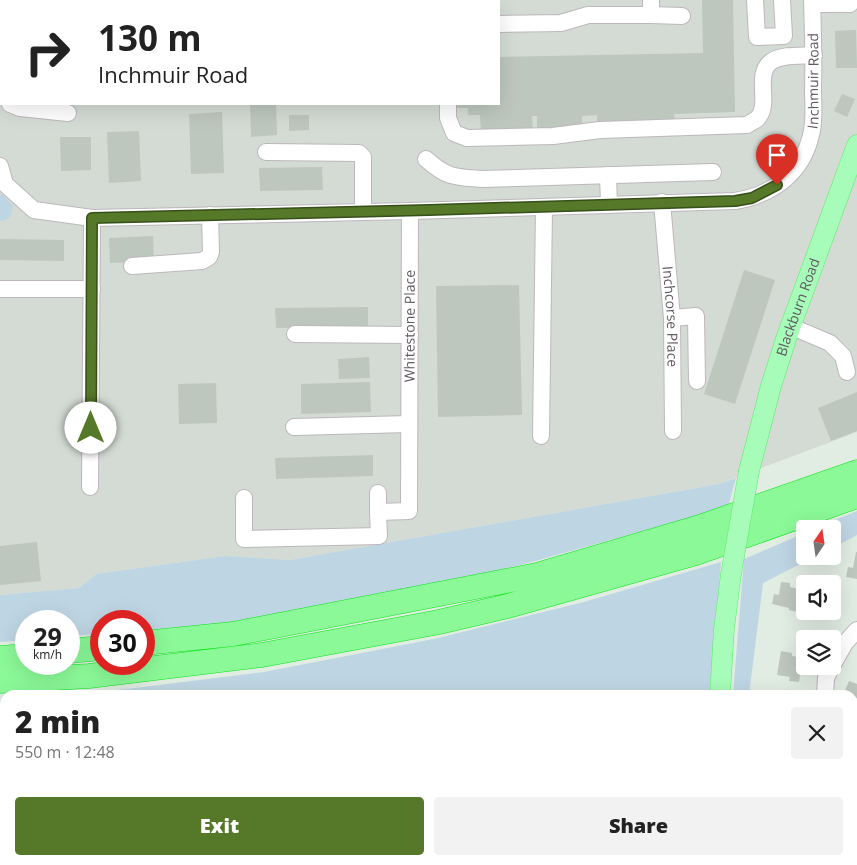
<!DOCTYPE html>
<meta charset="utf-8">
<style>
:root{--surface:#fff;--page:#f2f2f2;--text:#222;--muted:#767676;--accent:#557928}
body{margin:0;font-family:"Open Sans",sans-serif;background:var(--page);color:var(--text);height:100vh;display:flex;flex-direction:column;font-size:19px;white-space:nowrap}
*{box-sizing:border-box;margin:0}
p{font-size:16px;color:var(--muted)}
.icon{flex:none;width:28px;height:28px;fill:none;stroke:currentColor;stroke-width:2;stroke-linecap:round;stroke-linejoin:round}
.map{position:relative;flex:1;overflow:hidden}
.details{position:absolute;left:0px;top:690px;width:858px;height:175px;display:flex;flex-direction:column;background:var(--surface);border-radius:15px 15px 0 0;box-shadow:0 5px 20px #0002}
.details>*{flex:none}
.guide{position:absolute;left:0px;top:0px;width:500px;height:105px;box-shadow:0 5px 20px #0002;background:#fff;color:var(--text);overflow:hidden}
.needle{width:32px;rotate:13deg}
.controls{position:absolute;left:796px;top:520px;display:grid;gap:10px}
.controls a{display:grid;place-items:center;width:45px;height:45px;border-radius:5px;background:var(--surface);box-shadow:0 5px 20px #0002;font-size:25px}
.speed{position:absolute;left:15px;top:610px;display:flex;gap:10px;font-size:25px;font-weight:700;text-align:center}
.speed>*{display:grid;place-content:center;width:65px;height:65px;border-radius:50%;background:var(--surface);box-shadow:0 5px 20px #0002;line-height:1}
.speed small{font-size:12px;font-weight:400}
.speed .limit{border:8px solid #d22;background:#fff;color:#111}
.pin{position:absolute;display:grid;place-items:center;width:42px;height:42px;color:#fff;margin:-51px -21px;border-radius:50% 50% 50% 0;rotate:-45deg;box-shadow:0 0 5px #0007}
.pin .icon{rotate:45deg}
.me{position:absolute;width:55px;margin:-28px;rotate:0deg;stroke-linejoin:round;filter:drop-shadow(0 0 4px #0008)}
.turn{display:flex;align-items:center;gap:18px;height:105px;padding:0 15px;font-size:22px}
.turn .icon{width:65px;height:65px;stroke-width:2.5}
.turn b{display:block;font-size:35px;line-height:42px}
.round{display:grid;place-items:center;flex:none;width:52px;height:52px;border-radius:5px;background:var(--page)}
.overview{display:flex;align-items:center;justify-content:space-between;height:85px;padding:0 15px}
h1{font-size:30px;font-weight:800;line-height:38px}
.action{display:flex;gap:10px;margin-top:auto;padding:10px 15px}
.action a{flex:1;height:58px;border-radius:5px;background:var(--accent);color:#fff;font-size:20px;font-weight:800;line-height:58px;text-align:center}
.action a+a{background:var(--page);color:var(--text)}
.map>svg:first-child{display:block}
</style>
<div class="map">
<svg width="857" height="865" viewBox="0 0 857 865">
<rect width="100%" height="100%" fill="#e1ece3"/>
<path fill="#d4dbd4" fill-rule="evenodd" d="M0 0H857V432L719 484 290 560 225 556 96 574 79 588 0 595ZM1 1H499V104H1Z"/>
<path fill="#cfdcd1" d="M38 860H319L318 865H38Z"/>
<path fill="#bed5e3" d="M0 195H3L13 206 10 217 3 221H0Z
M736 478 728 507 528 563 397 596 238 622 144 630V621H101V634L69 636V621H26V640L0 642V595L79 588 96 574 225 556 290 560 719 484Z
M857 511V535L833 548 832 529H814Z
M805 533V556H816L763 583 749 695H733L744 559Z
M721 562 710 695H56L127 689 264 672 434 639 584 602Z"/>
<path fill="#bdc7be" d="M702 0H733L735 112 674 114 675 126 597 127V115L582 116V126L562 127V132L537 133V116H532L533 133H481L480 115H468V108H457V104H499V57L703 53Z
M856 30 857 68H836L835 31Z
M842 94 855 99 847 117 834 111Z
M250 104H276L277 135 251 137Z
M222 112 224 173 191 174 189 114Z
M289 115H309V130L289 131Z
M139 131 141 181 109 183 107 132Z
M60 137H91V170L61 171Z
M322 167 323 190 260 191 259 168Z
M153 236 154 261 110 263 109 238Z
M0 239 64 240V261L0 260Z
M744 270 775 280 735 404 704 394Z
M519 285 522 415 438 417 436 286Z
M368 307V326L276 328 275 308Z
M369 357 370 378 339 379 338 359Z
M370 382 371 412 301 414V384Z
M216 383 217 423 179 424 178 384Z
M857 392V431L831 441 818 408Z
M373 455V476L276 479 275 458Z
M37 542 41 581 0 585V546Z
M856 552H857V579L846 577 848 567 853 568Z
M781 582 790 583V587L803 590 798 612 789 610V608L772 604 774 594 779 595Z
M781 651 792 653V656L805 658V666H807V669L801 668 799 682 789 681 790 677 777 675Z
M849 681 857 684V698L852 695 844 693Z
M0 735H5V747H0Z
M852 745 857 747V763L852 761Z
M3 797H5V825H2Z
M852 810 857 812V830L852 828Z
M2 832H5V860H13V865H0Z
M338 860H351L350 865H337Z
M384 860H396V865H384Z
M441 860H454V865H440Z
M490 860H506V865H489Z
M544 860H558V865H544Z
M607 860H623V865H607Z
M663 860H678V865H663Z
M769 860H783L782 865H769Z"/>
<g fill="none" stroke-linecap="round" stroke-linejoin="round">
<g stroke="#bdb7bd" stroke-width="18">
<g id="minor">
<path d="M457 0 458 1"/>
<path d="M755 0 757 37 784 36 782 0"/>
<path d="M813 4H850"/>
<path d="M651 15 682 16"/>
<path d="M499 24 561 23 588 15H651V0"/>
<path d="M10 104 20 108 68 113"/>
<path d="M448 104V118L454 133 467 138 553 136 600 130 747 125C750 123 754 121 757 119 772 104 753 74 772 61 783 54 802 56 814 55"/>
<path d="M266 152 359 153 363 157V212"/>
<path d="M426 159C447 178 455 177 482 179L713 172"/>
<path id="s1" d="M0 166 5 184 34 210 92 218 410 211 735 201C772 195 802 174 811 135 815 121 813 103 813 89 814 59 813 30 812 0"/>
<path d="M608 175 609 204"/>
<path id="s2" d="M662 202 672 318 673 431"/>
<path d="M132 266 202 261 209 257 211 252 210 215"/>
<path d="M0 289H92"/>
<path d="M672 318 696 316 697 381"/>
<path d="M790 326 830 343 843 356 847 372"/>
<path d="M295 334 410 335"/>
<path d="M294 427 409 424"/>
<path d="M541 436 544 207"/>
<path d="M90 487 92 218"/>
<path d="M378 493V512"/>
<path id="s3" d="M244 498V539L379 536 378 512 409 511 410 211"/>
<path d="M832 666 845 643 857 630"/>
<path d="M825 695 826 678 832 666"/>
<path d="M0 771 5 769"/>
<path d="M852 859 857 860"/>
<path d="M370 865V860"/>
<path d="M471 865 472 860"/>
<path d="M582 865V860"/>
</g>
</g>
<g stroke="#5aec67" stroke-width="21">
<g id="major">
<path id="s4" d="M749 471 771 386 787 336 857 145"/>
<path d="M720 695 724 629 731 574"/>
<path d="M709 865V860"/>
</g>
</g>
<g stroke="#07e614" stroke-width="25">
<path id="highway" d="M144 643 233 634 537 575 700 527 857 472
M69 651 101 648
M0 658 26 656
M0 681 89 676 262 655 439 622 508 606 696 553 857 496"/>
</g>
<use href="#minor" stroke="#fff" stroke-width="16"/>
<use href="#major" stroke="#a6fcb8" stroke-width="20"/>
<use href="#highway" stroke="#8bf998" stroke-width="24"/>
<g stroke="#5aec67" stroke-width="21" stroke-linecap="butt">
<path id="major-bridge" d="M731 574 749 471"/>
</g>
<use href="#major-bridge" stroke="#a6fcb8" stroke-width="20"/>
</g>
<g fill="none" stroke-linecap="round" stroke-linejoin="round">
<g stroke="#374f1a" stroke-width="12">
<path id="route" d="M91 428 92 218 429 210 735 201 752 198 777 185"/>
</g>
<use href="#route" stroke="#557928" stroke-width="9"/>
</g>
<g text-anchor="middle" stroke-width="5" stroke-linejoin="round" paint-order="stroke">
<g font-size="14" fill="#615a62" stroke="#fff">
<text dy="5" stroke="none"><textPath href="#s1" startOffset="921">Inchmuir Road</textPath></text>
<text dy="5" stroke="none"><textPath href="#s4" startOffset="171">Blackburn Road</textPath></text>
<text dy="5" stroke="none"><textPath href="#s2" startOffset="115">Inchcorse Place</textPath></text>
<text dy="5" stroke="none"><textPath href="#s3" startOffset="416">Whitestone Place</textPath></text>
</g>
</g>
</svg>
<div class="controls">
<a><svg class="needle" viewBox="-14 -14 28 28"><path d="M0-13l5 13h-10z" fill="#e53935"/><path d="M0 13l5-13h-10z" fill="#767676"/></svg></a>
<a><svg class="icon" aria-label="sound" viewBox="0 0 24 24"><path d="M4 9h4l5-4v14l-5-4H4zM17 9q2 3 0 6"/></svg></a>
<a><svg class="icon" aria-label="layers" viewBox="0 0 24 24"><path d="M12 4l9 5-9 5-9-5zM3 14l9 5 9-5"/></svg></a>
</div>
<div class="speed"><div>29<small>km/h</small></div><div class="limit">30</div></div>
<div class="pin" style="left:777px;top:185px;background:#d93025"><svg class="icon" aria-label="arrive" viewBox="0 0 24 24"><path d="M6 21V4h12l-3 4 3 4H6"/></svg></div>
<svg class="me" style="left:91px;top:428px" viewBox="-20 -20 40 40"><circle r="19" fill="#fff"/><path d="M0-13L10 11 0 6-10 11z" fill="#557928"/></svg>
<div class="guide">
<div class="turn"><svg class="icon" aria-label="right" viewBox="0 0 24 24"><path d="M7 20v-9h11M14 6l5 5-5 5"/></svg><div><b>130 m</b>Inchmuir Road</div></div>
</div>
<section class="details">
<div class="overview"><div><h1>2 min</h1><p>550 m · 12:48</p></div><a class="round"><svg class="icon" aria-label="close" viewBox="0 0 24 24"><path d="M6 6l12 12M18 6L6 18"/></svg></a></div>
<div class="action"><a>Exit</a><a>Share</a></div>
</section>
</div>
